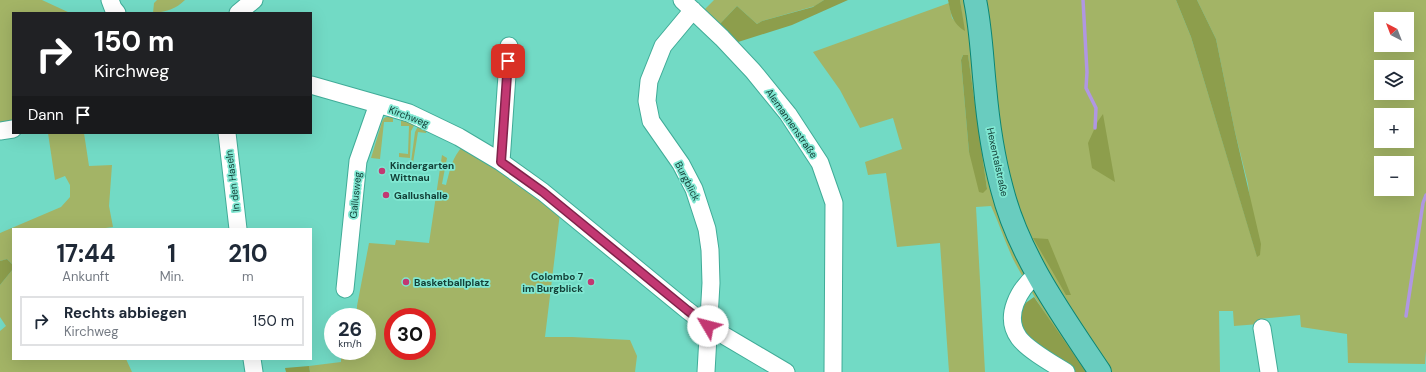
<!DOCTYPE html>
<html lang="de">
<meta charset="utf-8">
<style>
:root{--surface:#fff;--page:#f6f6f7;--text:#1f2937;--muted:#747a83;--line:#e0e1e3}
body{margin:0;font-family:"DM Sans",sans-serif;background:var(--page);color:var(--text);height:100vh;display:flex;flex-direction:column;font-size:15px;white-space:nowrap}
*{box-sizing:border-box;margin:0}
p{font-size:13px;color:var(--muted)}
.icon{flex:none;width:22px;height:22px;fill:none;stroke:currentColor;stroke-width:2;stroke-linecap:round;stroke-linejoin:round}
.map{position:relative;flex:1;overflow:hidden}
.side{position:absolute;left:12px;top:228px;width:300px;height:132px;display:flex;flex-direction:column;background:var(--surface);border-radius:0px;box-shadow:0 4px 16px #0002}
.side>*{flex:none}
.banner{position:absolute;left:12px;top:12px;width:300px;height:122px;border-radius:0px;box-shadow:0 4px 16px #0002;background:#202124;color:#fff;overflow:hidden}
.needle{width:26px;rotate:318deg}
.fabs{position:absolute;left:1374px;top:12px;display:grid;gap:8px}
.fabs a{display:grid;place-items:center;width:40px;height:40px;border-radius:0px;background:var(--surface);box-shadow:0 4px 16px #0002;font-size:20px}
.speed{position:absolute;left:324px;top:308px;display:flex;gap:8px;font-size:20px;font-weight:700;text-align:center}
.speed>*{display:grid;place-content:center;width:52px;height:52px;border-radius:50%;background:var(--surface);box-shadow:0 4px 16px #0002;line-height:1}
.speed small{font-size:10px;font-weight:400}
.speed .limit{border:6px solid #d22;background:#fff;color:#111}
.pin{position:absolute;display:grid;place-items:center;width:34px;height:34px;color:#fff;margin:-17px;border-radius:8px;box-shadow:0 2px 6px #0006}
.me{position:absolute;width:44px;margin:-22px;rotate:307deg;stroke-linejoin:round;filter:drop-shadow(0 0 3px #0008)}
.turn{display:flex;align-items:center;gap:14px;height:84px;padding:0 16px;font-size:18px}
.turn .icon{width:52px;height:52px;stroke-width:2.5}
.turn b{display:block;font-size:28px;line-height:34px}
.then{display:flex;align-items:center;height:38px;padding:0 16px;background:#0003;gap:8px;font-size:15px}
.eta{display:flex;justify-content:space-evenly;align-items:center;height:68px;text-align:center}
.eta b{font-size:24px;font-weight:700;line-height:28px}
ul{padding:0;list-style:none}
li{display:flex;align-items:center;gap:12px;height:50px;margin:0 8px 6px;padding:0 8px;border:2px solid var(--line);border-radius:0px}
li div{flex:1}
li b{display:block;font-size:15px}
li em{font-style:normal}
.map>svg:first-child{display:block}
</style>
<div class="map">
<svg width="1426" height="372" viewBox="0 0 1426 372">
<rect width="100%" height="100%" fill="#72dac5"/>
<path fill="#a3b466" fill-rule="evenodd" d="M0 0H42L70 13H13V122L0 125Z
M157 0H185C176 9 166 12 153 13L154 3Z
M714 0H824L815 6 762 21 757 24 737 6 717 27 702 12Z
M960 0H1176L1191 37 1257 256 1248 184 1235 132 1216 39 1197 0H1426V351L1425 364 1348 363 1347 334 1301 327 1300 315 1259 319V324L1234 326 1233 311H1219L1220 372H1086C1060 336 1034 299 1013 259 1005 242 999 223 991 206L976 207 985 372H949L940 243 897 247 886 173 868 175 865 162 902 149 893 118 860 128 840 90 813 52 949 3 952 18 964 30ZM1381 19H1407V45H1381ZM963 55 968 56 987 189 969 152 961 60ZM1381 67H1407V93H1381ZM1381 115H1407V141H1381ZM1381 163H1407V189H1381Z
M389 116H393V122H384L380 159 371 158 382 122 384 118Z
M401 119 415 124 411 131 410 158 399 157V153L408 154 409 126H401Z
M418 126 427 129 426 133 418 132 413 163 411 162 415 132Z
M48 133H84L89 166 112 165 109 206 113 227 98 229H13V265L7 259 0 261V233L61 207 70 197V185L65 176 55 180Z
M463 146 560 213 545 337H572L630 340 637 356 635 372H310L309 366 341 362V351H367V317H357V306L369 243 395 245 396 240 429 243 442 155 447 158 442 184 446 185C450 170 452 157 463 146ZM393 317H427V351H393Z
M13 269V359H126L132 372H0V331L6 326 0 317V285Z"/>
<path fill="#8d9e4c" d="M824 0H848L792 25 735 43 717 27 737 6 757 24 762 21 813 7Z
M948 0H960L965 31C952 23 951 14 948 0Z
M1176 0H1197L1216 39 1235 132 1261 244 1260 255 1257 257 1191 37Z
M963 55H968L987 189 983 193 979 192 969 152 961 60Z
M1103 114 1115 182 1092 168 1088 143 1098 121Z
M1033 238 1048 239 1071 295H1066Z
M7 259 13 265V269L0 285V261Z
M1034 297 1086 372H1073L1023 333C1018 311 1015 310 1034 297Z
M309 366 310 372H286L285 368Z"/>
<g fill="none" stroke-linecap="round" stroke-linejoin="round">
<path stroke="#b097e2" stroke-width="3.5" d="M1083 0 1087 72 1086 88 1096 108 1095 128
M1406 316 1423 203 1426 195"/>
<g stroke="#40ac98" stroke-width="19">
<path id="minor" d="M110 0 113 8 117 13
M682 0 722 38 753 71 788 114 820 163 834 203 833 372
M693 10 663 46 649 81 647 101 651 121 681 164 694 189 707 229 710 250 711 283 706 372
M238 13 254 0
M311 85 409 113 459 137 501 162 543 192 687 310 708 326 786 372
M0 131 13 129
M227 133 238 229
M501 162 509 46
M1037 274C1019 289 1003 316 1019 338 1028 350 1053 364 1066 372
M345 289 358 161 378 104
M1262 328 1269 372
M252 359 254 372"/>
</g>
<g stroke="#0a8574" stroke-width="24">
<path id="major" d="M975 0C981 29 982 58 985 87 988 121 993 156 1002 189 1019 256 1062 315 1100 372"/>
</g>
<use href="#minor" stroke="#fff" stroke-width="17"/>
<use href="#major" stroke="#69ccbf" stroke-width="22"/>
</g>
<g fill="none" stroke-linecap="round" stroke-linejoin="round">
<g stroke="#7e244a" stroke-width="10">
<path id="route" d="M508 61 501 162 543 192 687 310 708 326"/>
</g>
<use href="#route" stroke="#c23872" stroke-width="7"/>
</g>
<g fill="#c23872" stroke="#80e7d2" stroke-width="1.5">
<circle cx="382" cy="171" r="4"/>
<circle cx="386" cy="195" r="4"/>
<circle cx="406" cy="282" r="4"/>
<circle cx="591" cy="282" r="4"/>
</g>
<g text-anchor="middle" stroke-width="3.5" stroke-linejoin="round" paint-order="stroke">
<g font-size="10" fill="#134038" stroke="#80e7d2">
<text transform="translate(409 116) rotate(21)" y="4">Kirchweg</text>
<text transform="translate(792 123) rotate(55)" y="4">Alemannenstraße</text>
<text transform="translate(998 162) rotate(78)" y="4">Hexentalstraße</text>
<text transform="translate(232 181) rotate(-97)" y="4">In den Haseln</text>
<text transform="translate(688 181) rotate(63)" y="4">Burgblick</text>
<text transform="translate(355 195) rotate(-84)" y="4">Gallusweg</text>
</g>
<g font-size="10" font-weight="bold" fill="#134038" stroke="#80e7d2" text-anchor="start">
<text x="390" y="169">Kindergarten<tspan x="390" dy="12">Wittnau</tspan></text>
<text x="394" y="199">Gallushalle</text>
<text x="583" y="280" text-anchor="end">Colombo 7<tspan x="583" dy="12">im Burgblick</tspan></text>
<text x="414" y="286">Basketballplatz</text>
</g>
</g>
</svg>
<div class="fabs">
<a><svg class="needle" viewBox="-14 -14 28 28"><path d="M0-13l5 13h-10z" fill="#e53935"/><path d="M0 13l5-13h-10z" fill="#747a83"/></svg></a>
<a><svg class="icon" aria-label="layers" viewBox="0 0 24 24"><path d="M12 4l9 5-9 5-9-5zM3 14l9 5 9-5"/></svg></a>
<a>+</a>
<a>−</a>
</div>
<div class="speed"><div>26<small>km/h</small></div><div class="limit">30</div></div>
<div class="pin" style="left:508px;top:61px;background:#d93025"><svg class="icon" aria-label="arrive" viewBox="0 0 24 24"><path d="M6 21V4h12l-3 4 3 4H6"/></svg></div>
<svg class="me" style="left:708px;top:326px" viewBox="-20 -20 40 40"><circle r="19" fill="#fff"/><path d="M0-13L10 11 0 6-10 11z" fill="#c23872"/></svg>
<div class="banner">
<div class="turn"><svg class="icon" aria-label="right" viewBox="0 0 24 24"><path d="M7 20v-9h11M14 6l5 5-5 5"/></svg><div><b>150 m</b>Kirchweg</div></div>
<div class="then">Dann<svg class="icon" aria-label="arrive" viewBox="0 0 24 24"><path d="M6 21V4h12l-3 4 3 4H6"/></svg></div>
</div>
<section class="side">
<div class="eta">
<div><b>17:44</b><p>Ankunft</p></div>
<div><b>1</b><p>Min.</p></div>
<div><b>210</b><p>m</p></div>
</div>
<ul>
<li><svg class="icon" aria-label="right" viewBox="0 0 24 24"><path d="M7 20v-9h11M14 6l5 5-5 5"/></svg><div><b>Rechts abbiegen</b><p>Kirchweg</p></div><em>150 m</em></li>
</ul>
</section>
</div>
